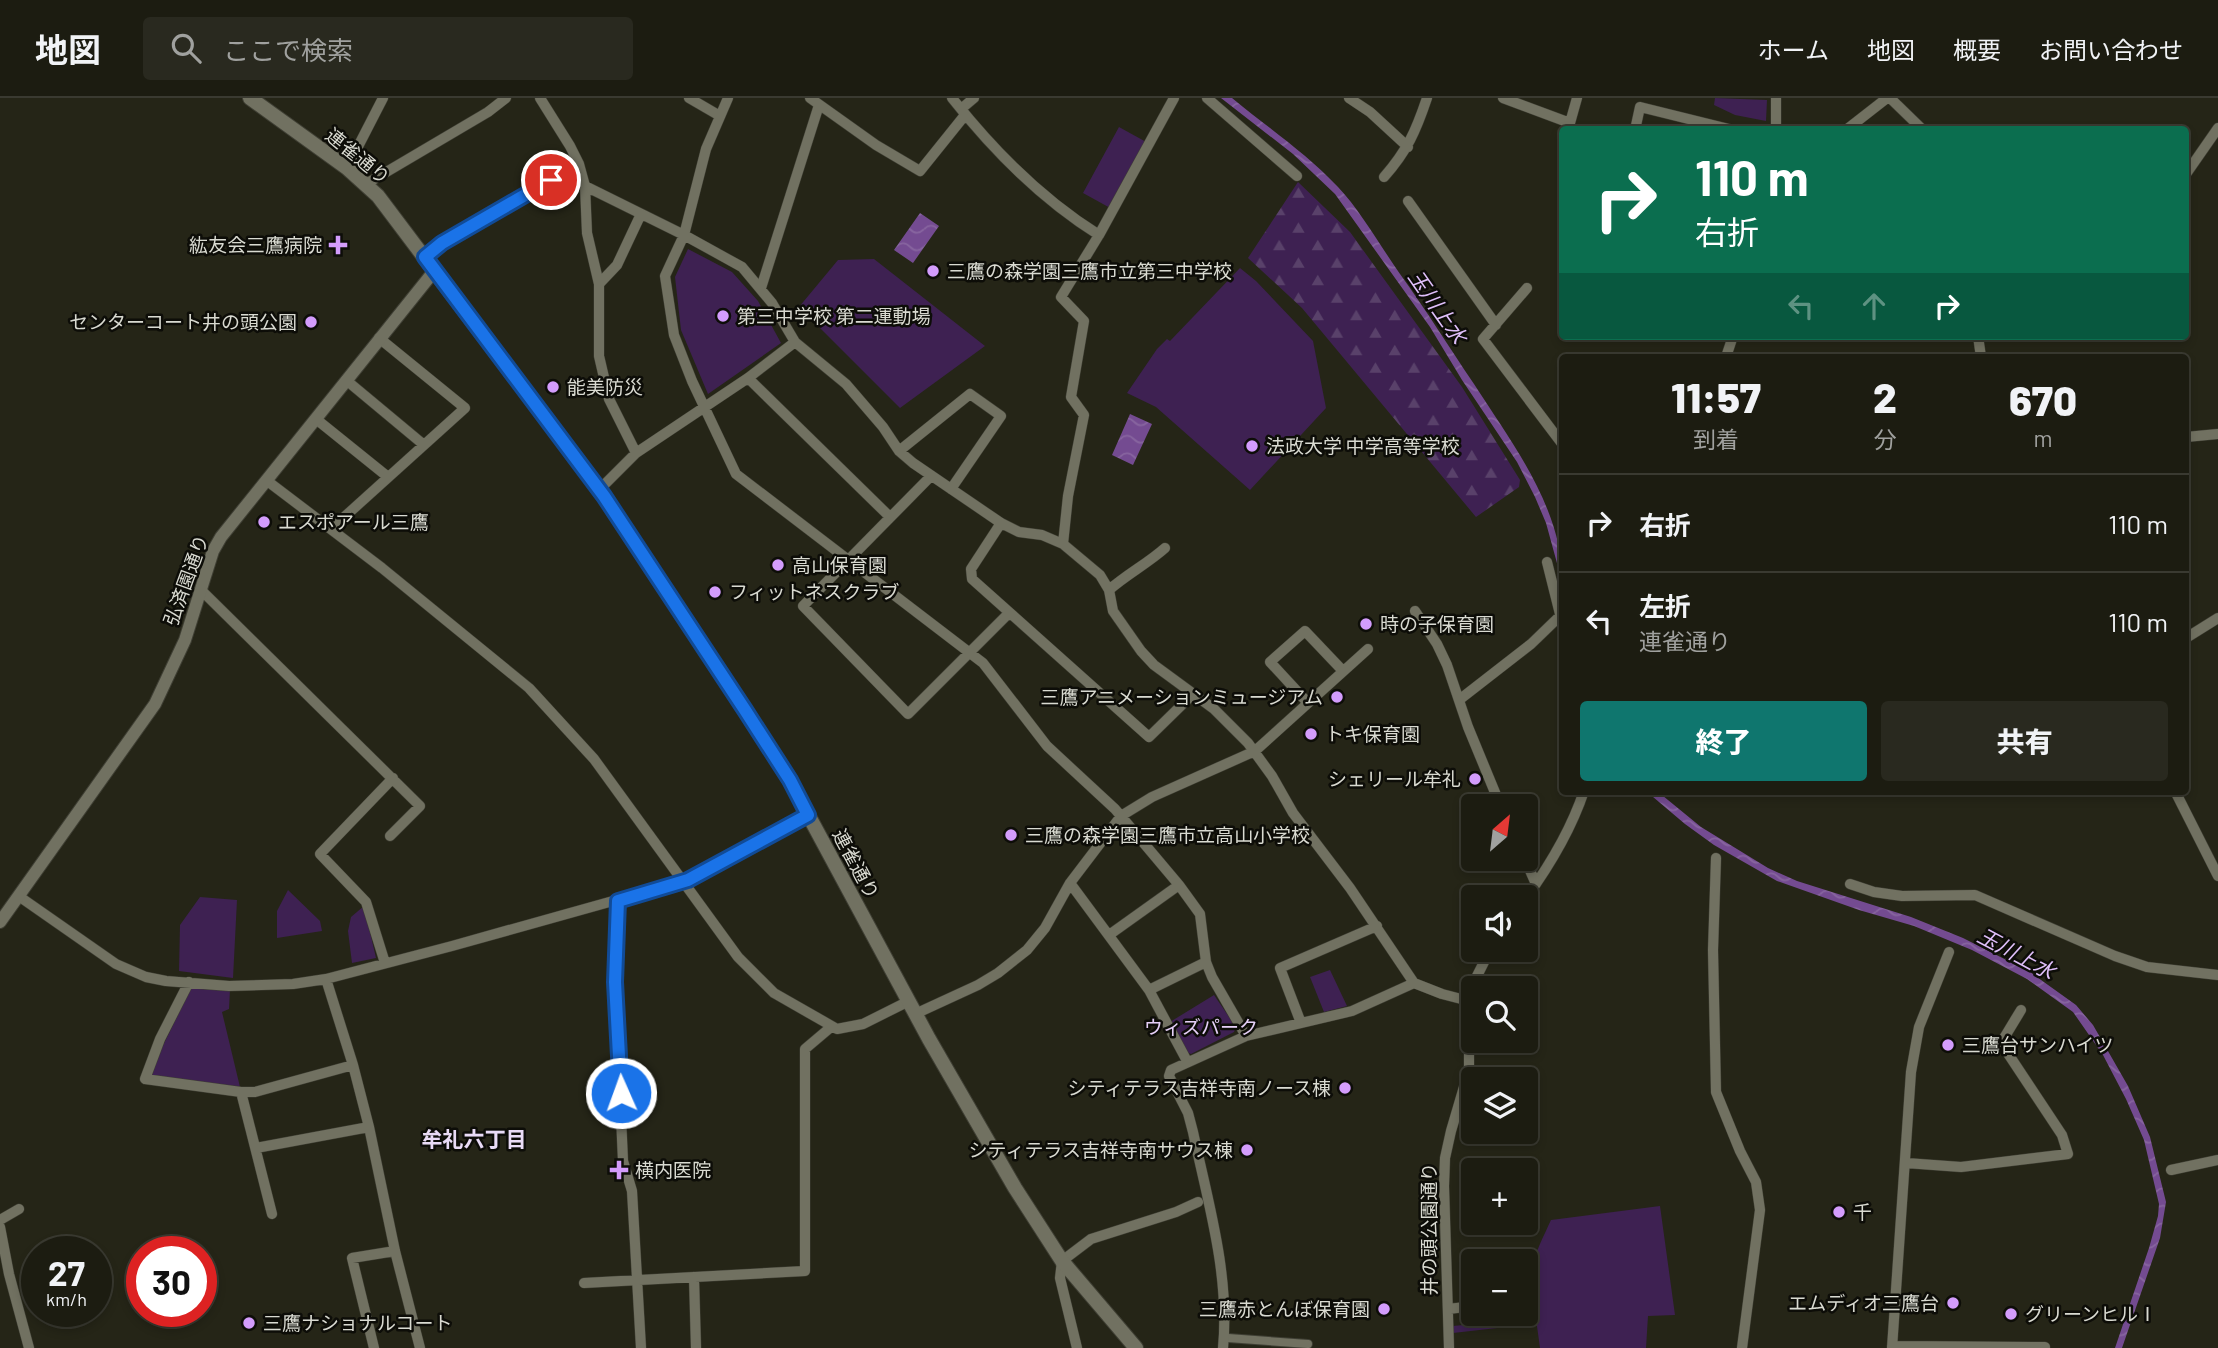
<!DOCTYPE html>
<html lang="ja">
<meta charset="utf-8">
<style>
:root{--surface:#1c1c11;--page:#29291f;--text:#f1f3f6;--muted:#a0a19f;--line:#3a3a31;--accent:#0f766e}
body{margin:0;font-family:Barlow,"Noto Sans JP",sans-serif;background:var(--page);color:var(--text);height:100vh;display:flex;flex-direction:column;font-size:26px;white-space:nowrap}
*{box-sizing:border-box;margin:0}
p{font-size:23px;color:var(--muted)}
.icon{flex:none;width:38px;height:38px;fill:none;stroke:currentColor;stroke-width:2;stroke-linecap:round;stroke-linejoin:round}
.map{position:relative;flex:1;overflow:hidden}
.panel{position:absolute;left:1559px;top:256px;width:630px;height:441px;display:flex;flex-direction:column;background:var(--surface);border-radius:7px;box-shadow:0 4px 10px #0003,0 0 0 2px var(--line)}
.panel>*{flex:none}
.hud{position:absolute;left:1559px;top:28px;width:630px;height:214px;border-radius:7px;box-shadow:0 4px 10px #0003,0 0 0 2px var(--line);background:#0b6e4f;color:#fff;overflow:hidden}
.needle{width:46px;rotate:28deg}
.controls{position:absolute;left:1461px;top:696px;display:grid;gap:14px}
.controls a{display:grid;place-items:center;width:77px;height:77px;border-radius:7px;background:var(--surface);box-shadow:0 4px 10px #0003,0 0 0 2px var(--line);font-size:35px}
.speed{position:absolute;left:21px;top:1138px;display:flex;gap:14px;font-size:35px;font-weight:700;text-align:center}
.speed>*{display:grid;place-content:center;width:91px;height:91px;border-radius:50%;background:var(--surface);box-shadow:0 4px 10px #0003,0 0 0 2px var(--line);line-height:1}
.speed small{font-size:18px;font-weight:400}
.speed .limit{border:10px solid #d22;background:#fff;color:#111}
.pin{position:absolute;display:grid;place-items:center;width:60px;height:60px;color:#fff;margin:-30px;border:4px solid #fff;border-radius:50%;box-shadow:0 2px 7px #0007}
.me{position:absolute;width:77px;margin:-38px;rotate:358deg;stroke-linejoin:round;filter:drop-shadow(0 0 5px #0008)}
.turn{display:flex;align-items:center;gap:24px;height:147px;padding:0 21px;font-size:32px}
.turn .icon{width:91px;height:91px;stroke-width:2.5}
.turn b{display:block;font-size:49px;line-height:60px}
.lanes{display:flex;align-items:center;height:66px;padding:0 21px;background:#0003;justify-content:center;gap:35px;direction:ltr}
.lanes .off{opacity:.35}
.eta{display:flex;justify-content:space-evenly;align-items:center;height:119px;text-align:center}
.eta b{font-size:42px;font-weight:800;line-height:49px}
.action{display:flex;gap:14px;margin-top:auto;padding:14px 21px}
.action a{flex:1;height:80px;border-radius:7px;background:var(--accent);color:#fff;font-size:28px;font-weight:800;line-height:80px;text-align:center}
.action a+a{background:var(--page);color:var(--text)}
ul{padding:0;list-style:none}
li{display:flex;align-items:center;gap:21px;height:98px;padding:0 21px;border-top:2px solid var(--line)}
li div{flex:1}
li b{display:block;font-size:26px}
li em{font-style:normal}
header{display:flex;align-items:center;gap:42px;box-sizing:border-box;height:98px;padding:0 35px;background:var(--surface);border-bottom:2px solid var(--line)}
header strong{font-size:33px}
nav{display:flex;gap:38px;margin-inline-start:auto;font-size:24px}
.search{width:490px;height:63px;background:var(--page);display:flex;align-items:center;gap:18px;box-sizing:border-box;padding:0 24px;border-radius:7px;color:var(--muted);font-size:26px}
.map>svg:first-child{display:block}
</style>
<header>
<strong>地図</strong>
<div class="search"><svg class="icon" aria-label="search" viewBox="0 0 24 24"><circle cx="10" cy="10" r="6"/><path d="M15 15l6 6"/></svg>ここで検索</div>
<nav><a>ホーム</a><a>地図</a><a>概要</a><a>お問い合わせ</a></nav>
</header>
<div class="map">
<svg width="2218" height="1250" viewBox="0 0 2218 1250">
<defs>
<pattern id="forest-firs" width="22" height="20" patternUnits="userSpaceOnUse" patternTransform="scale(1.75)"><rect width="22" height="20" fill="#3e2152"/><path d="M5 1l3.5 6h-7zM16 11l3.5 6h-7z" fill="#59416a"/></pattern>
<pattern id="water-waves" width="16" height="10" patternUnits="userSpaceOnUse" patternTransform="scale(1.75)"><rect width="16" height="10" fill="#744b91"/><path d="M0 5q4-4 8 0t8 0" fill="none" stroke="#87649f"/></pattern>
</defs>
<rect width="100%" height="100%" fill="#252517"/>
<path fill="url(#forest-firs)" d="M1298 84 1350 134 1462 289 1520 382 1519 389 1476 419 1302 210 1248 160Z"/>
<path fill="#3e2152" d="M1715 0 1767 2 1766 23 1735 17 1714 7Z
M1119 29 1148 45 1112 111 1083 95Z
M688 151 732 174 758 203 781 245 708 296 681 232 675 179Z
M874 161 985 248 900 310 799 209 838 162Z
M1240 170 1256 183 1313 243 1326 310 1250 392 1156 309 1127 295 1157 251 1167 241 1170 243Z
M288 792 320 823 322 833 277 840V813Z
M200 799 237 802 233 880 179 873 180 827Z
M364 808 376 860 352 865 348 833 351 819Z
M1330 872 1347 908 1324 914 1310 879Z
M191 890 230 892 229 911 222 914 240 989 148 978Z
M1214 897 1236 929 1234 934 1191 956 1186 954 1170 924Z
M1660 1108 1675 1217 1648 1218 1646 1250H1540L1536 1221 1506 1229 1453 1235V1228L1504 1223 1540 1211C1527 1169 1533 1161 1551 1122Z"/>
<path fill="url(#water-waves)" d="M1221 0H1232C1267 29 1306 55 1338 89 1360 112 1381 149 1400 176 1426 212 1449 249 1474 286 1514 348 1563 411 1563 487L1546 425 1535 399 1517 364 1462 282 1430 229 1335 96 1293 56Z
M920 115 939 128 913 165 894 152Z
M1130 316 1152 326 1133 367 1112 357Z
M1646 693H1657L1701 729 1768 770 1797 783 1911 819 1963 840 2030 874 2076 907 2093 927 2128 988 2150 1039 2166 1104 2160 1140 2122 1250H2115L2149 1150 2158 1118 2159 1106 2144 1042 2126 1001 2103 957 2073 914 2027 881 1972 852 1914 828 1859 812 1777 783 1714 747 1685 726Z"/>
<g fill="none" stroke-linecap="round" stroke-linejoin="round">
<g stroke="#3f3f34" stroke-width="10">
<path id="pedestrian" d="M1228 1240 1308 1246"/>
</g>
<g stroke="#3f3f34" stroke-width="11">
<path id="minor" d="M540 0 570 48 579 66 585 88 587 135 599 186V258L609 301 636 355
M689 0 720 18
M728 0 706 51 684 137 665 178 674 237 692 283 736 376 983 565 1047 648 1115 711 1179 787 1200 816 1206 864 1212 879 1246 938 1171 972 1169 978 1188 1015 1193 1034C1208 1104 1230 1177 1223 1250
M810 0 876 47 920 73 965 17
M952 0C993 52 1043 102 1099 137
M1207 0 1297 78
M1349 0 1370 14 1408 49
M1503 0 1570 25 1577 0
M1776 0V32
M1890 0 1923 32
M961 11 974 0
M1635 32 1640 9 1733 32
M1846 32 1887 0
M347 70 383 0
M2186 76 2218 30
M1384 79C1407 53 1416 33 1427 0
M366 86 488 14 506 0
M585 88 684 137 742 169 772 205 795 244 846 286 883 329 899 353 913 365 1001 425 971 471 972 481 1149 639 1193 596
M1408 103 1496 227
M425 159 442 145 579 66
M599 186 617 167 641 116
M761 190 819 7
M1527 190 1483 241 1563 347
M1978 238 1981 259
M1726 259 1733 238
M748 280 890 419
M346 282 424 347
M316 321 388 379
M2186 339 2218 336
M899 353 970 296 1001 318 951 391
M931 378 803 508 908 616 1009 515
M266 382 382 470 529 590 594 661 738 859 774 895 837 931 863 926 909 903
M599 392 636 355 748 280 795 244
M1001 425 1019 434 1042 437 1063 446 1100 477 1109 492 1113 513 1141 553 1154 567 1214 611 1248 645 1272 678 1293 715 1350 790 1414 885
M331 431 465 310 379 240
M1063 446 1068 398 1084 317 1071 299 1084 223 1061 199 1099 137 1174 0
M1547 464 1563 528
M201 492 420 708 390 738
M1109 492C1127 476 1147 466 1165 450
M1415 513 1437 546 1447 567 1468 629 1501 709
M2186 540 2218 520
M1459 602 1531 546 1560 518
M1307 604 1270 564 1305 533 1343 573
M1698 693H1712
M2175 693 2218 778
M1716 760 1713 852 1716 994 1740 1053 1756 1084 1760 1112 1742 1250
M1525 761 1536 786
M1070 785 1149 892 1187 963
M1850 786 1874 794 1902 798 1975 797 2115 858 2147 869 2218 877
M20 799 116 866 146 879 166 883 229 888 293 886 326 881 452 848 688 782 808 717
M1526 800C1550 767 1571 732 1584 693
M618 803 615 884 623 1063 632 1093 641 1250
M1109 837 1179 787
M385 865 366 804 320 756 393 680
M326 881 353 967 369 1029 395 1153 420 1250
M189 884 160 941 145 981 241 994H255L353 967
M1149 892 1206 864
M915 916 978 887 998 875 1027 852 1045 830 1070 785 1121 718 1152 699 1255 653 1368 551
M1301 925 1280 870 1377 828
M1246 938 1352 913 1414 885 1442 896 1469 903
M241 994 272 1116
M256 1050 369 1029
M1906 1065 1961 1069 2068 1056 2062 1037 2001 945 2021 912
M2171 1072 2218 1062
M0 1122 19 1111
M0 1129 9 1176 29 1250
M694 1179 696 1250
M584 1185 805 1173V951L831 929
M1448 1211 1474 1208
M1892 1248 2045 1249
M374 1250 352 1160 395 1153
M1077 1250 1060 1180 1062 1163 1091 1141 1176 1114 1198 1104
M1449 1250 1444 1088 1445 1060 1451 1033 1469 972V903L1471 890 1490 852
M1892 1250 1911 974 1919 929 1949 854"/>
</g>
<g stroke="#3f3f34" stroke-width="14">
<path id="tertiary" d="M0 824 155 606 185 542 213 453 221 439 435 172"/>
</g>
<g stroke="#3f3f34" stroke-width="16">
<path id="secondary" d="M250 0 347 70 378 98 604 398 745 612 790 683 929 941 1015 1090 1062 1163 1136 1250"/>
</g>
<use href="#pedestrian" stroke="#717161" stroke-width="8"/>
<use href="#minor" stroke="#717161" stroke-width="10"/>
<use href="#tertiary" stroke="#717161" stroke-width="12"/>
<use href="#secondary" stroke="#717161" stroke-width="14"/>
</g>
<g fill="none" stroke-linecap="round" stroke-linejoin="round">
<g stroke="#114b97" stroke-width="18">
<path id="route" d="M551 82 442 145 425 159 604 398 745 612 790 682 808 717 688 782 618 803 615 884 621 995"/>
</g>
<use href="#route" stroke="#1a73e8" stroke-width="12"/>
</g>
<g fill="#d39cfc" stroke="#0d0d08" stroke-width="2.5">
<path d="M334.5 136.5h7v7h7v7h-7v7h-7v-7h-7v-7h7z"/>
<circle cx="933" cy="173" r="7"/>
<circle cx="723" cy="218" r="7"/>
<circle cx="311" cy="224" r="7"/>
<circle cx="553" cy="289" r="7"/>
<circle cx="1252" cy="348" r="7"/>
<circle cx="264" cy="424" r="7"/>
<circle cx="778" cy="467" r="7"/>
<circle cx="715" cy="494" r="7"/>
<circle cx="1366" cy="526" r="7"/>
<circle cx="1337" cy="599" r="7"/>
<circle cx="1311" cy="636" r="7"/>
<circle cx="1475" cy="681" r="7"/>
<circle cx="1011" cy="737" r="7"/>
<circle cx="1948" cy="947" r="7"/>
<circle cx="1345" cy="990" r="7"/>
<circle cx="1247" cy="1052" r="7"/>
<path d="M615.5 1061.5h7v7h7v7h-7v7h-7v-7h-7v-7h7z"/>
<circle cx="1839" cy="1114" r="7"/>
<circle cx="1953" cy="1205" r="7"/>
<circle cx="1384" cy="1211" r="7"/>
<circle cx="2011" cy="1216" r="7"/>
<circle cx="249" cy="1225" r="7"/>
</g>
<g text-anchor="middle" stroke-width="5" stroke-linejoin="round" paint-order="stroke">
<g font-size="19" fill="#d9dad1" stroke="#0d0d08">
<text transform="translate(358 58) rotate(39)" y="7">連雀通り</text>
<text transform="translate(186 482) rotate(-70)" y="7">弘済園通り</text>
<text transform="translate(856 766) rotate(62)" y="7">連雀通り</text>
<text transform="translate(1429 1131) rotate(-90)" y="7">井の頭公園通り</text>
</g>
<g font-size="19" fill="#d9dad1" stroke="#0d0d08" text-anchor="start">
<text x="322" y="154" text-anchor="end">紘友会三鷹病院</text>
<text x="947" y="180">三鷹の森学園三鷹市立第三中学校</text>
<text x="737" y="225">第三中学校 第二運動場</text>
<text x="297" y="231" text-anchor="end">センターコート井の頭公園</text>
<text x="567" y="296">能美防災</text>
<text x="1266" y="355">法政大学 中学高等学校</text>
<text x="278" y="431">エスポアール三鷹</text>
<text x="792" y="474">高山保育園</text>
<text x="729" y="501">フィットネスクラブ</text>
<text x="1380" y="533">時の子保育園</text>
<text x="1323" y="606" text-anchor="end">三鷹アニメーションミュージアム</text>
<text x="1325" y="643">トキ保育園</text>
<text x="1461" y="688" text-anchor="end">シェリール牟礼</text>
<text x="1025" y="744">三鷹の森学園三鷹市立高山小学校</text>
<text x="1962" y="954">三鷹台サンハイツ</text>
<text x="1331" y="997" text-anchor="end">シティテラス吉祥寺南ノース棟</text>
<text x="1233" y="1059" text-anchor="end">シティテラス吉祥寺南サウス棟</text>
<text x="635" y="1079">横内医院</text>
<text x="1853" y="1121">千</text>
<text x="1939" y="1212" text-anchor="end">エムディオ三鷹台</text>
<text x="1370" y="1218" text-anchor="end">三鷹赤とんぼ保育園</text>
<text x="2025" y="1223">グリーンヒルⅠ</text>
<text x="263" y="1232">三鷹ナショナルコート</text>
</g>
<g font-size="19" fill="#e6d0f8" stroke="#0d0d08">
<text x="1201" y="936">ウィズパーク</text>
</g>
<g font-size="21" font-style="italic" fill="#dfbffa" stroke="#0d0d08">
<text transform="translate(1437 209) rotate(55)" y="7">玉川上水</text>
<text transform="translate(2016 856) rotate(28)" y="7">玉川上水</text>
</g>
<g font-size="21" font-weight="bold" fill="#e9dbf6" stroke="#0d0d08">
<text x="474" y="1049">牟礼六丁目</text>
</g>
</g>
</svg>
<div class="controls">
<a><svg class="needle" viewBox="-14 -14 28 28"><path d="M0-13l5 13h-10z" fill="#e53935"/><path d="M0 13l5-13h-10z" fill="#a0a19f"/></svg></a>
<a><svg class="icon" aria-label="sound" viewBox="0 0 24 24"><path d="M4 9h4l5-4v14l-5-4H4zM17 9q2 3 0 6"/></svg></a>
<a><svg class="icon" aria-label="search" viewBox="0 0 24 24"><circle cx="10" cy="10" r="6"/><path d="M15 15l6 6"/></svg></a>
<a><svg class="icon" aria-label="layers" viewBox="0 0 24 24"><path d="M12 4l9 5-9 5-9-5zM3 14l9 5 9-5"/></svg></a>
<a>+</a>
<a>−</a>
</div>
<div class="speed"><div>27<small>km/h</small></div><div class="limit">30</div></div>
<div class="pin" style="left:551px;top:82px;background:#d93025"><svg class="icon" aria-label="arrive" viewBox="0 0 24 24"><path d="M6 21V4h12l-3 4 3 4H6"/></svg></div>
<svg class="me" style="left:621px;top:995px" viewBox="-20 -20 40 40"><circle r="17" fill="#1a73e8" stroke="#fff" stroke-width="3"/><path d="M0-11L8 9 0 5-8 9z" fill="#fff"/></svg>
<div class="hud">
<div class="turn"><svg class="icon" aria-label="right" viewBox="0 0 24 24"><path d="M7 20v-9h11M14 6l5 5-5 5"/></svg><div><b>110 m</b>右折</div></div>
<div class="lanes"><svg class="icon off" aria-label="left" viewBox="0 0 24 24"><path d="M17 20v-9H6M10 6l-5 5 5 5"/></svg><svg class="icon off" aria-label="ahead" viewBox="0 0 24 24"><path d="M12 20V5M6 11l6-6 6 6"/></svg><svg class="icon" aria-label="right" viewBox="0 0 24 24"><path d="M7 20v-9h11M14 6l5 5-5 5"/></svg></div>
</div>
<section class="panel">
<div class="eta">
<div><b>11:57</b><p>到着</p></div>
<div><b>2</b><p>分</p></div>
<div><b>670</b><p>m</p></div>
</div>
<ul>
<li><svg class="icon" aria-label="right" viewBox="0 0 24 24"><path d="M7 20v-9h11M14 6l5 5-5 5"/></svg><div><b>右折</b></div><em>110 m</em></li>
<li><svg class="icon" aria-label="left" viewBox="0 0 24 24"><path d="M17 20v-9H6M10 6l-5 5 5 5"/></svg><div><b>左折</b><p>連雀通り</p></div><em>110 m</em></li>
</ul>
<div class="action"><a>終了</a><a>共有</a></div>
</section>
</div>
